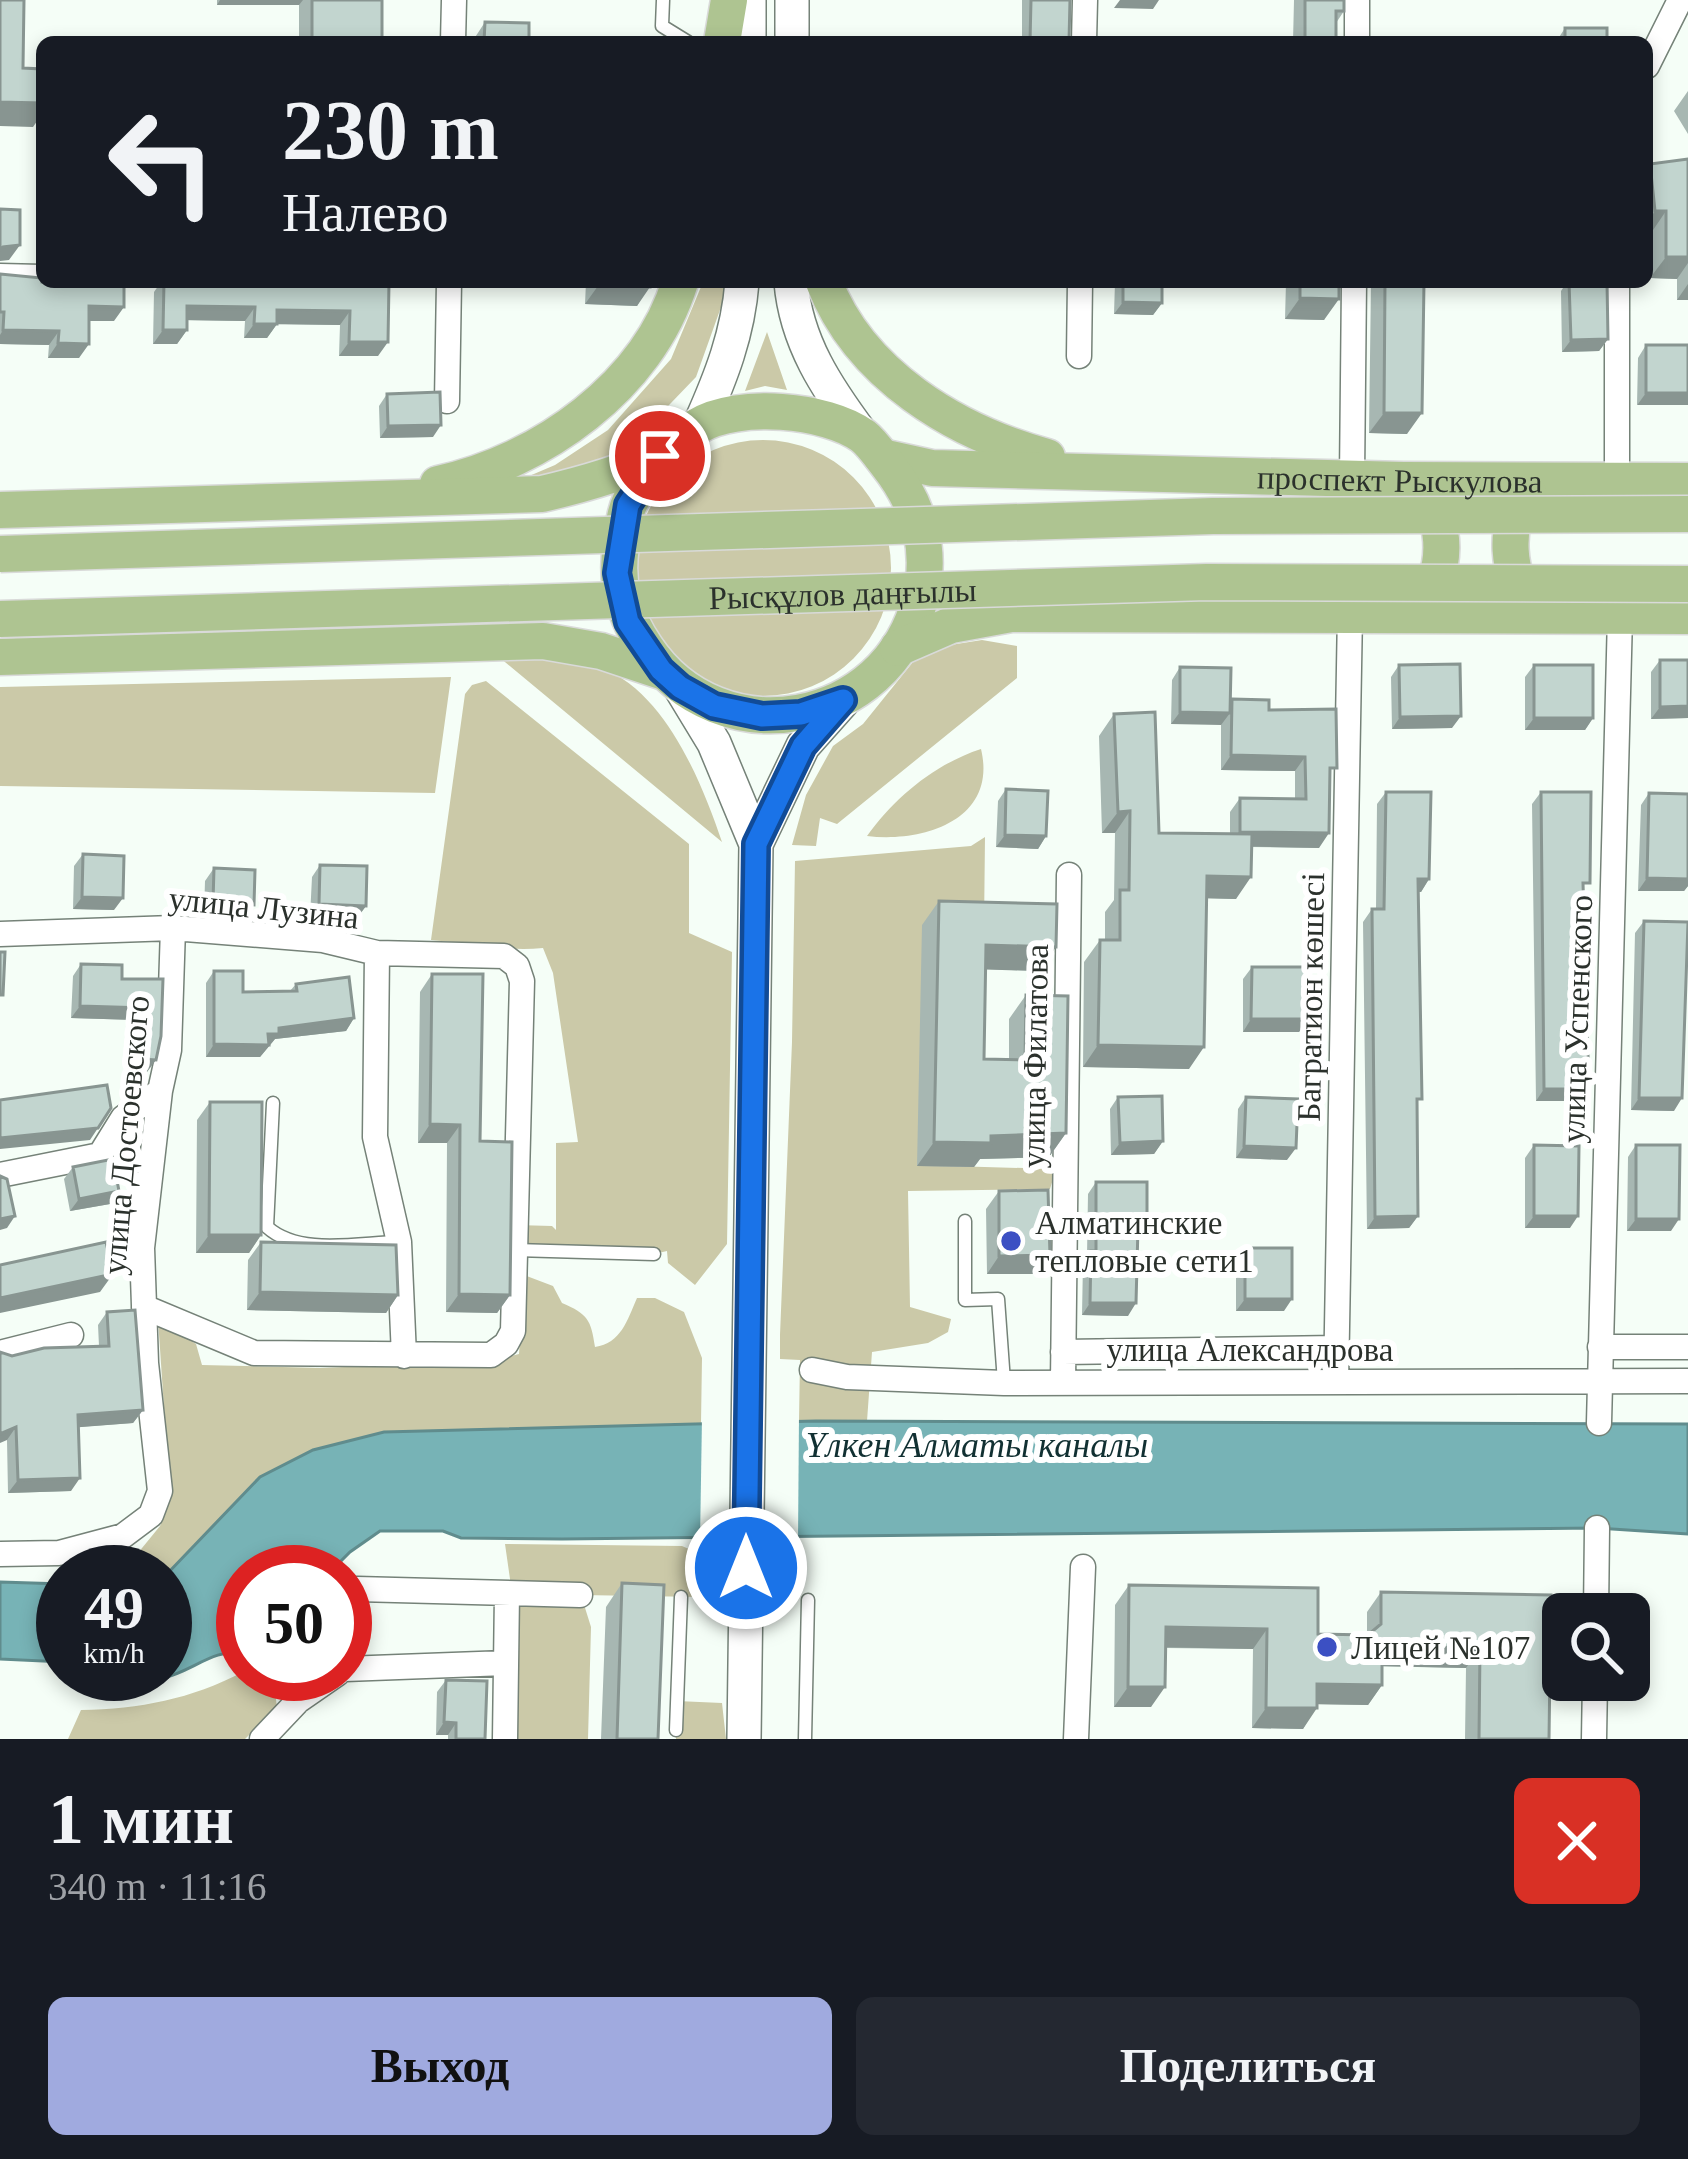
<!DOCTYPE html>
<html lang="ru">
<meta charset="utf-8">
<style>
:root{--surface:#171b24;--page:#242831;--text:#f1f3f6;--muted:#9ea1a6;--accent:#a0aadf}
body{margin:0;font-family:Georgia,serif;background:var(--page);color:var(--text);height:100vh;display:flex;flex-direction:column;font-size:45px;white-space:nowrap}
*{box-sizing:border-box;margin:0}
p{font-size:39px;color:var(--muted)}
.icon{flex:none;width:66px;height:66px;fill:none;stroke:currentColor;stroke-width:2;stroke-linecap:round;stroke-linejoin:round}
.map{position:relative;height:1739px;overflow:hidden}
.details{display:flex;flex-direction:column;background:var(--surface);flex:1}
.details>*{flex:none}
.banner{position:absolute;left:36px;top:36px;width:1617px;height:252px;border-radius:18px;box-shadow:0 6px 18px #0003;background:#171b24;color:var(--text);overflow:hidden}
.buttons{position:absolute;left:1542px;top:1593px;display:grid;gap:24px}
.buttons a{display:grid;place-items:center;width:108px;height:108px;border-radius:18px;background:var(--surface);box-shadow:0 6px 18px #0003;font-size:60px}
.speed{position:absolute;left:36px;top:1545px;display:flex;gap:24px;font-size:60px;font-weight:700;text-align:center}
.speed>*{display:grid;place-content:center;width:156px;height:156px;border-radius:50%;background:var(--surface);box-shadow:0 6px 18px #0003;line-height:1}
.speed small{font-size:30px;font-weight:400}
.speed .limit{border:18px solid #d22;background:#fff;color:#111}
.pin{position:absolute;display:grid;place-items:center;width:102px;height:102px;color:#fff;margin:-51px;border:6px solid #fff;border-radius:50%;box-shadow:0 3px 12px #0007}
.me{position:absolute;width:132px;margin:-66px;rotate:0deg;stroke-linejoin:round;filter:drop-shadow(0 0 9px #0008)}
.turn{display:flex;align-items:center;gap:42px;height:252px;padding:0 48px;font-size:54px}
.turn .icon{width:156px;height:156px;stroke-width:2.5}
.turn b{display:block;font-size:84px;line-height:102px}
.round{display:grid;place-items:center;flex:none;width:126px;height:126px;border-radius:18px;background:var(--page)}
.head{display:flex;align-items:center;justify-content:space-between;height:204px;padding:0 48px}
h1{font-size:72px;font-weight:800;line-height:90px}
.cta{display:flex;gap:24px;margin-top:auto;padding:24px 48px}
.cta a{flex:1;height:138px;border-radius:18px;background:var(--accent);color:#111;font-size:48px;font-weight:800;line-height:138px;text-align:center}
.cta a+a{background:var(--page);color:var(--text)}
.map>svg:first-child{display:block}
</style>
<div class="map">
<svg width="1688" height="1739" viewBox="0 0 1688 1739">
<rect width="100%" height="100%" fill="#f5fef7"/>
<path fill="#cbc9a8" d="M703 282H730L696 377 619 457 503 487 555 465 608 430 671 359Z
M767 332 787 390 765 386 745 391Z
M635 568a128 128 0 1 1 256 0a128 128 0 1 1-256 0Z
M982 640 1017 646V678L837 824 820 818 816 846 792 845 806 795 833 746 863 724 917 657 944 646Z
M499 657C531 660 572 656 602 668 666 693 702 783 722 842Z
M451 677 435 793 0 786V687Z
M486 681 689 844V933L732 952 727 1244 695 1285 668 1263 667 1251 654 1254 515 1250 516 1225 552 1226 556 1230V1143L578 1142 553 973 543 948C506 952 469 943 431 940L465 694 472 685Z
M981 749C998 820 923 843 867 836 895 797 935 764 981 749Z
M985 837 984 927 917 1165 1056 1169 1050 1189 908 1191 910 1307 951 1319 948 1332 928 1343 872 1352 867 1421H799L800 1360 780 1359V1335L792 1042 795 861 971 846Z
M524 1275 553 1286 562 1303C588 1314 591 1320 595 1347 621 1343 627 1321 637 1298H655L684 1312 702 1358 701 1423 384 1432 313 1450 260 1477 165 1576V1572H98L129 1564 160 1526 170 1497 158 1319 196 1344 202 1365 320 1368 492 1361 519 1354Z
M505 1544 682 1546 700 1554V1597L581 1595 591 1627 588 1739H505L512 1593Z
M243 1672 273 1674 277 1708 245 1739H68L81 1710C140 1709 191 1699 243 1672Z
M677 1701 722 1703 726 1739H676Z"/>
<path fill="#77b3b6" stroke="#608c8d" stroke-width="3" d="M816 1421 1688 1424V1534L1597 1528 562 1539 461 1538 443 1531H380L350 1552 330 1572H243V1653C214 1648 191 1672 163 1678 138 1685 111 1683 86 1681L78 1674H165V1576L260 1477 313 1450 384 1432Z
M0 1582 63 1584V1662L0 1659Z"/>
<path fill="#f5fef7" d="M799 1415 798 1541 700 1542 702 1417Z"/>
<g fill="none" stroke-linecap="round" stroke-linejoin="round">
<g stroke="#758278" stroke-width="15">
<path id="service" d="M663 0 662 26 688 42
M273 1103 267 1227C299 1256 357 1243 398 1242
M965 1221V1300L998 1299 1004 1382
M515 1250 654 1254
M676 1730 681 1597
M805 1739 808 1600"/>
</g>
<g stroke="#758278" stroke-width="27">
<path id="minor" d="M453 42 454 0
M1084 42 1085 0
M1357 42V0
M1647 66 1680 0
M0 276 42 277
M1079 356 1080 282
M447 401 449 282
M1352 477 1354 282
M1617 482V282
M0 934 173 928 323 940 377 953 504 956 517 966 522 981 513 1331 506 1344 491 1355 254 1353 144 1307
M377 953 375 1137 399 1242 404 1356
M0 1175 100 1155 123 1118 160 1091
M1600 1347H1688
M1063 1352 1336 1348
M0 1353 71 1335
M812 1370 847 1377 1004 1383 1688 1381
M1063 1382 1069 875
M1336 1382 1350 613
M1599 1423 1620 616
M0 1554 59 1553 123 1536 151 1515 160 1491 146 1363 142 1248 160 1091 169 1050 173 928
M345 1601 357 1589 580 1595
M1596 1614 1597 1528
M345 1669 506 1663
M262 1739 298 1701 337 1674
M505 1739 507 1593
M1076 1739 1083 1567
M1594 1739 1595 1680"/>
</g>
<g stroke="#758278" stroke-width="36">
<path id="secondary" d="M749 42V0
M792 42V0
M791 282C796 342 827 388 862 435
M700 424C721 377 738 334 742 282
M680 687 714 743 756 844 744 1739
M756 844 803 746 843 701"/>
</g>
<g stroke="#d9dad9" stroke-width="39">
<g id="primary">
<path d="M722 42 729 0"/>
<path d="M824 282C860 375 955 432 1047 457"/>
<path id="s1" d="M882 457 932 468 1403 480 1688 481"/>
<path d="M438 484C541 462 648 386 680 282"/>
<path d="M1418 490C1450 521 1448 574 1419 608"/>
<path d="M1528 492C1502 523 1506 578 1533 606"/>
<path d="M0 510 542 494C581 485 618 475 654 458 671 451 682 435 698 426 738 402 826 409 863 436 872 443 880 455 887 464 918 503 933 549 920 599 888 727 720 758 646 648 624 616 615 584 621 546 623 532 624 514 630 502 638 486 650 471 660 456"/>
<path d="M898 648 951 625 1011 614 1688 616"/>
<path d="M0 657 543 641 601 651 661 671"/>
</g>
</g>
<use href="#service" stroke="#fff" stroke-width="12"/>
<use href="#minor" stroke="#fff" stroke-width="24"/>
<use href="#secondary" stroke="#fff" stroke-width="33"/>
<use href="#primary" stroke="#aec491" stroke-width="36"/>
<g stroke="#d9dad9" stroke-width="39" stroke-linecap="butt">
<g id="primary-bridge">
<path d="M0 554 1213 516 1688 514"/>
<path id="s2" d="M0 619 1207 582 1688 584"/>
</g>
</g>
<use href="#primary-bridge" stroke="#aec491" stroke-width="36"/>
</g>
<path fill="#a7b7b2" d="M217 0H382V42H299V5H217Z
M1022 0H1070L1069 42H1022Z
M1294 0H1344V11L1336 23V42H1293Z
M485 22 529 42H472Z
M1565 28 1607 42H1556Z
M1688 91V134L1674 111Z
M1688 159V300H1677V279L1650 278 1651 233H1647V168L1650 164Z
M0 274 114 321H89L79 358H48L49 345 0 344Z
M161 282H389L378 356H339L340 325 277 324 267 338H244L245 321 187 320V330L177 344H153L154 292Z
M586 282H650L637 306 585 304Z
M1115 282H1162V303L1153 315 1114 314Z
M1286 282H1339L1324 320 1285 319Z
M1371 282H1424L1407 434 1369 433Z
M1567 282H1607L1608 339 1599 351 1562 352 1561 291Z
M1646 345H1688L1637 405 1638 358Z
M387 394 433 437 380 438 379 406Z
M1660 660H1688V718L1651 719V672Z
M1399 665 1452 728 1392 729 1391 677Z
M1534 665 1593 718 1585 730H1525V677Z
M1180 667 1230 701 1269 710 1330 778 1319 848 1251 847 1236 899 1206 898 1189 1069 1083 1067 1084 962 1100 940H1105V912L1114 900 1115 833H1102L1099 736 1114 714 1159 833 1230 834V812L1240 798 1295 799V771L1221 770V724H1171L1172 680Z
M1006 789 1046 836 1038 849 996 847 998 801Z
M1386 792 1429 879 1421 892H1418V1216L1409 1228 1367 1229 1363 922 1372 909H1376L1377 804Z
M1541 792 1580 1101H1536L1532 804Z
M1649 793 1688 794V886L1684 891H1638L1641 805Z
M83 854 114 910 73 909 74 866Z
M320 865 366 906 357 918 310 917 312 877Z
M214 868 254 905 245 917 204 914 205 881Z
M939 901 1056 947 1039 971 986 969 984 1059H1009V1019L1026 995 1066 1133 1049 1157 980 1159 974 1167 917 1166 922 925Z
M1644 921 1674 1111 1631 1110 1635 933Z
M81 964 122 979H163L147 1072H134L136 1020 71 1018 73 976Z
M1252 967 1308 1019 1299 1032H1243V979Z
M214 971 243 992 290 991 296 984 354 1018 346 1031 275 1039 260 1057H206V983Z
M432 974 480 1141 510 1295 497 1313 446 1312 447 1143H418L420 992Z
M1118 1097 1163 1141 1154 1154 1111 1155 1110 1109Z
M1246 1097 1287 1160 1236 1158 1238 1109Z
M210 1102 261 1235 249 1253H196L197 1120Z
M1534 1145 1570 1228H1525V1158Z
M1636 1145 1671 1231H1627L1628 1157Z
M73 1167 119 1191 110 1204 70 1211 64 1179Z
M1096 1182 1147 1227 1138 1239 1128 1316 1082 1315 1083 1263 1087 1256 1088 1194Z
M999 1191 1050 1255 1037 1274H987L986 1209Z
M261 1242 398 1295 386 1313 247 1310 248 1260Z
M1245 1248 1284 1311H1236V1260Z
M107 1312 143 1410 133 1423 78 1427 71 1491 8 1493 7 1440 12 1356 99 1346 98 1325Z
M622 1583 658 1739H601L606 1607Z
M1129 1585 1318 1634 1367 1635V1612L1381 1592 1551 1595 1549 1739H1465L1466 1668 1382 1666V1685L1368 1705 1317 1704 1303 1729 1252 1728 1253 1649 1165 1648 1151 1707H1114L1115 1605Z
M446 1680 485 1739H448V1735H436L437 1692Z"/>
<path fill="#889591" d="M220 0H303L299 5H217Z
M1120 0H1159L1153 9 1114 8Z
M0 102 42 103V114L33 127 0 126Z
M1655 211H1666L1651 233H1647V223Z
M20 245 9 260 0 261V250L3 247Z
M1666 257H1688V263L1677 279 1650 278Z
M1019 282H1059L1057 285 1018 284Z
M1688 284V300H1677Z
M598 286 650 287 637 306 585 304Z
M1300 298 1339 299 1324 320 1285 319Z
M1123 302 1162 303 1153 315 1114 314Z
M89 306 124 307 114 321H79Z
M187 306 255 307 245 321 177 320Z
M277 310 350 311 340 325 267 324Z
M254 324H277L267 338H244Z
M3 330 59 331 49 345 0 344V335Z
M163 330H187L177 344H153Z
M1608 339 1599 351 1562 352 1571 340Z
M349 342H388L378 356H339Z
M58 343 89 344 79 358H48Z
M1646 393H1688V405H1637Z
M1384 413H1422L1407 434 1369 433Z
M441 425 433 437 380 438 388 426Z
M1688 706V718L1651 719 1660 707Z
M1180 712 1230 713 1221 725 1171 724Z
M1461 716 1452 728 1392 729 1400 717Z
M1534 718H1593L1585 730H1525Z
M1231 755 1305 757 1295 771 1221 770Z
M1130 811 1115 833H1102L1118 812Z
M1240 832 1329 833 1319 848 1230 846Z
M1005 835 1046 836 1038 849 996 847Z
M1207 876 1251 877 1236 899 1192 898Z
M1647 878 1688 879V886L1684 891H1638Z
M1418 879H1429L1421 892 1410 891Z
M82 897 123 898 114 910 73 909Z
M213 902 254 905 245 917 204 914Z
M319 904 366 906 357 918 310 917Z
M986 945 1056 947 1039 971 970 969Z
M80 1006 145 1008 136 1020 71 1018Z
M354 1018 346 1031 275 1039 260 1057H206L214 1044 268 1034 279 1028Z
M1251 1019H1308L1299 1032H1243Z
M1098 1045 1204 1047 1189 1069 1083 1067Z
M142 1059 156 1060 147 1072H134Z
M1544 1089H1589L1580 1101H1536Z
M1639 1098H1682L1674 1111 1631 1110Z
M430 1124 460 1125 447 1143H418Z
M98 1128 90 1140 0 1149V1138Z
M1066 1133 1049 1157 980 1159 974 1167 917 1166 934 1142 991 1136Z
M1163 1141 1154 1154 1111 1155 1120 1143Z
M1244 1146 1296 1148 1287 1160 1236 1158Z
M119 1191 110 1204 70 1211 79 1199Z
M15 1216 7 1228 0 1230V1219Z
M1418 1216 1409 1228 1367 1229 1375 1217Z
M1534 1216H1578L1570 1228H1525Z
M1636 1219H1679L1671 1231H1627Z
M209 1235H261L249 1253H196Z
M1050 1255 1037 1274H987L999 1256Z
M113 1274 100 1292 0 1313V1298Z
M260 1292 398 1295 386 1313 247 1310Z
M459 1294 510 1295 497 1313 446 1312Z
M1245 1299H1292L1284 1311H1236Z
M1090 1303H1136L1128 1316 1082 1315Z
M143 1410 133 1423 69 1428 78 1415Z
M16 1427 7 1440 0 1443V1434Z
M80 1478 71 1491 8 1493 18 1480Z
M1166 1627 1267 1629 1253 1649 1152 1647Z
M1382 1646 1480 1648 1466 1668 1368 1666Z
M1317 1684 1382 1685 1368 1705 1303 1704Z
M1128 1687H1165L1151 1707H1114Z
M1266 1708H1317L1303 1729 1252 1728Z
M444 1722 456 1723 448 1735H436Z"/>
<path fill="#c2d5cf" stroke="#889591" stroke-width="3" d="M0 0H24L23 68 42 69V103L0 102Z
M312 0H382V42H312Z
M1031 0H1070L1069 42H1030Z
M1305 0H1344V11H1336V42H1305Z
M485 22 529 23V42H484Z
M1565 28H1607V42H1565Z
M1688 159V257H1666V211H1655L1650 164Z
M0 209 20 210V245L3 247 0 250Z
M0 274 42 278V282H124V307L89 306V344L58 343 59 331 3 330 4 312H0Z
M164 282H389L388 342H349L350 311 277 310V324H254L255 307 187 306V330H163Z
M598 282H650V287L598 286Z
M1123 282H1162V303L1123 302Z
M1300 282H1339V299L1300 298Z
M1385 282H1424L1422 413H1384Z
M1569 282H1607L1608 339 1571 340Z
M1646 345H1688V393H1646Z
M440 392 441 425 388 426 387 394Z
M1660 660H1688V706L1660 707Z
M1460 664 1461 716 1400 717 1399 665Z
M1534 665H1593V718H1534Z
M1180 667 1231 668 1230 713 1180 712Z
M1232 699 1269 700V710L1336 709 1337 768H1330L1329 833 1240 832V798L1306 799 1305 757 1231 755Z
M1155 712 1159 833 1252 834 1251 877 1207 876 1204 1047 1098 1045 1100 940H1120V890H1129L1130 811 1118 812 1114 714Z
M1006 789 1048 791 1046 836 1005 835Z
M1386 792H1431L1429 879H1418L1422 1099H1417L1418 1216 1375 1217 1372 909H1384Z
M1541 792H1591L1590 883H1583L1589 1089H1544Z
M1649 793 1688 794V879L1647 878Z
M83 854 124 856 123 898 82 897Z
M320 865 367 866 366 906 319 904Z
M214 868 255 870 254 905 213 902Z
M939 901 1057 904 1056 947 986 945 984 1059 1025 1060 1026 995 1068 996 1066 1133 991 1136V1143L934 1142Z
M1644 921 1688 922 1682 1098H1639Z
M0 952H5L3 995H0Z
M81 964 122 965V979H163L161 1036 156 1060 142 1059 145 1008 80 1006Z
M1252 967H1308V1019H1251Z
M214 971H243V992L297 991 296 984 349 977 354 1018 279 1028V1034H268L269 1045 214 1044Z
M432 974H483L480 1141 512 1142 510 1295 459 1294 460 1125 430 1124Z
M107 1085 111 1108 98 1128 0 1138V1100Z
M1162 1096 1163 1141 1120 1143 1118 1097Z
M1246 1097 1298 1099 1296 1148 1244 1146Z
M210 1102H262L261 1235H209Z
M1534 1145 1579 1146 1578 1216H1534Z
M1636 1145H1680L1679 1219H1636Z
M113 1159 119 1191 79 1199 73 1167Z
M0 1176 7 1179 15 1216 0 1219Z
M1096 1182H1147V1227H1138L1136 1303H1090L1091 1251H1096Z
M1048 1190 1050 1255 999 1256V1191Z
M106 1242 113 1274 0 1298V1265Z
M261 1242 396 1245 398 1295 260 1292Z
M1245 1248H1292V1299H1245Z
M135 1310 143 1410 78 1415 80 1478 18 1480 16 1427 0 1434V1352L12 1356 44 1348 109 1346 107 1312Z
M622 1583 664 1585 658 1739H617Z
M1129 1585 1318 1588V1634L1368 1635 1381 1624V1592L1551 1595 1549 1739H1479L1480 1648 1382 1646V1685L1317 1684V1708H1266L1267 1629 1166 1627 1165 1687H1128Z
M446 1680 487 1681 485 1739H456V1723L444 1722Z"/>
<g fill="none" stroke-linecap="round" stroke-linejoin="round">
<g stroke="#114b97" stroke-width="30">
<path id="route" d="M660 456 628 505 617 573 628 622 661 670 680 687 714 706 762 716 801 714 843 700 803 746 756 844 746 1568"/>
</g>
<use href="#route" stroke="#1a73e8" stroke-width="21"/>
</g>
<g fill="#3c50c3" stroke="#fff" stroke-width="4.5">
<circle cx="1011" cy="1241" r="12"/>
<circle cx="1327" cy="1647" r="12"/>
</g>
<g text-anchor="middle" stroke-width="12" stroke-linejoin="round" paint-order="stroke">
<g font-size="33" fill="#2b312c" stroke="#fff">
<text dy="12" stroke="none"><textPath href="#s1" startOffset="519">проспект Рыскулова</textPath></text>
<text dy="12" stroke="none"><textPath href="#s2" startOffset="843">Рысқұлов даңғылы</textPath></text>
<text transform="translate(264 907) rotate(6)" y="12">улица Лузина</text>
<text transform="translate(1310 997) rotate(-89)" y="12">Багратион көшесі</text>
<text transform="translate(1576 1019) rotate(-88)" y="12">улица Успенского</text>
<text transform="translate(1034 1056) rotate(-89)" y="12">улица Филатова</text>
<text transform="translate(125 1135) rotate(-85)" y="12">улица Достоевского</text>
<text x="1250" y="1361">улица Александрова</text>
</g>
<g font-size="33" fill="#2b312c" stroke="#fff" text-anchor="start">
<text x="1035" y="1234">Алматинские<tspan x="1035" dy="38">тепловые сети1</tspan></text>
<text x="1351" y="1659">Лицей №107</text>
</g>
<g font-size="36" font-style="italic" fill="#113032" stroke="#fff">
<text x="977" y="1457">Үлкен Алматы каналы</text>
</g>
</g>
</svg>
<div class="buttons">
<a><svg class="icon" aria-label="search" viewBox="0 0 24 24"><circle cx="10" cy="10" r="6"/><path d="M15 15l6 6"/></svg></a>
</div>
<div class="speed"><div>49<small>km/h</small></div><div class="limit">50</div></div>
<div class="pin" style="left:660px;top:456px;background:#d93025"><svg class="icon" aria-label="arrive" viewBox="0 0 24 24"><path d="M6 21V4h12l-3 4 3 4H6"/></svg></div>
<svg class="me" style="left:746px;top:1568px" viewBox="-20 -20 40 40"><circle r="17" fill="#1a73e8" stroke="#fff" stroke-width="3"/><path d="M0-11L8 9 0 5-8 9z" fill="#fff"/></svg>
<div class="banner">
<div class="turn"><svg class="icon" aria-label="left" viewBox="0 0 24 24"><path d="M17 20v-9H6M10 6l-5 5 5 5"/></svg><div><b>230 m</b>Налево</div></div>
</div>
</div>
<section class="details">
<div class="head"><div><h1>1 мин</h1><p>340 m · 11:16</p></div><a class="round" style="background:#d93025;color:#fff"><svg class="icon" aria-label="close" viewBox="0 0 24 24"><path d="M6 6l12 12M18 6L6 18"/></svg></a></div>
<div class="cta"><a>Выход</a><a>Поделиться</a></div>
</section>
